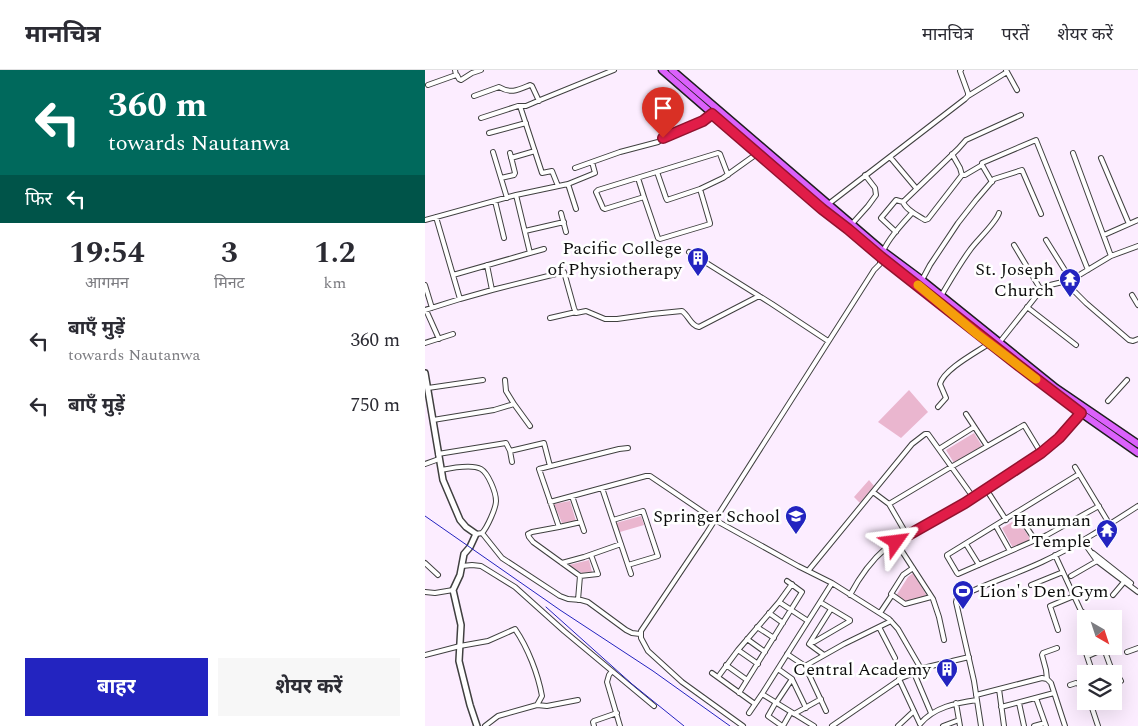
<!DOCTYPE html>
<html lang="hi">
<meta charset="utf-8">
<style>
:root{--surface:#fff;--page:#f7f7f7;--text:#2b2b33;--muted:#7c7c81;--line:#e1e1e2;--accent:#2324c0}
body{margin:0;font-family:Spectral,"Noto Sans Devanagari",serif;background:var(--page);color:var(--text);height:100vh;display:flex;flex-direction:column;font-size:19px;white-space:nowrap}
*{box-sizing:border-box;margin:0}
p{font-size:16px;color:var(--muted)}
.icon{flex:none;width:28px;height:28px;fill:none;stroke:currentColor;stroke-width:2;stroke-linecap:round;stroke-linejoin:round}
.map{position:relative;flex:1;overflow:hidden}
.panel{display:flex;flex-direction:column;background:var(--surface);width:425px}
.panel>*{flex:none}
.banner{background:#00695c;color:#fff;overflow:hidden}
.needle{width:32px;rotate:141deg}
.buttons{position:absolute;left:652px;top:540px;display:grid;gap:10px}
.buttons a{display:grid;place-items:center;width:45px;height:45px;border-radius:0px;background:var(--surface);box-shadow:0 5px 20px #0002;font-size:25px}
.pin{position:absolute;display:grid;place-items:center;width:42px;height:42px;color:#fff;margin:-51px -21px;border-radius:50% 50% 50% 0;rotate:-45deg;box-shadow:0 0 5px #0007}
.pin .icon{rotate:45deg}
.me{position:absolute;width:55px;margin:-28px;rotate:59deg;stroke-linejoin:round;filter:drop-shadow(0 0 4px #0008)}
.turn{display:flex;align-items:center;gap:18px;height:105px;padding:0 25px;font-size:22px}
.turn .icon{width:65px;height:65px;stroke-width:2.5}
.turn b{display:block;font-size:35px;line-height:42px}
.then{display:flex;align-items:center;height:48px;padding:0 25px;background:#0003;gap:10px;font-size:19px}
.eta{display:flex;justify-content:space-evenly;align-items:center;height:85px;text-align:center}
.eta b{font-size:30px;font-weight:700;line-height:35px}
.cta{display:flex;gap:10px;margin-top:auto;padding:10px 25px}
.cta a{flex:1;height:58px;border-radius:0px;background:var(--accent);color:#fff;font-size:20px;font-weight:700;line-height:58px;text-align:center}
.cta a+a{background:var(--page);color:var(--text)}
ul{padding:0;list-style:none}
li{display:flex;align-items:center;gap:15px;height:65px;padding:0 25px}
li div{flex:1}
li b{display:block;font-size:19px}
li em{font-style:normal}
header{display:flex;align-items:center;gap:30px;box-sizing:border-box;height:70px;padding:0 25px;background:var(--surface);border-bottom:1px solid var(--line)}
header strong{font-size:24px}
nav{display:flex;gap:28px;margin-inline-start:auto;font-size:18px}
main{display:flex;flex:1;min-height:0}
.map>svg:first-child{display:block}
</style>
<header>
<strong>मानचित्र</strong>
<nav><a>मानचित्र</a><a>परतें</a><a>शेयर करें</a></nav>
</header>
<main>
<section class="panel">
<div class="banner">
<div class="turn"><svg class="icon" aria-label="left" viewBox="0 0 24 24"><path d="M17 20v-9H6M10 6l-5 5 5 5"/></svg><div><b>360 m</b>towards Nautanwa</div></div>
<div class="then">फिर<svg class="icon" aria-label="left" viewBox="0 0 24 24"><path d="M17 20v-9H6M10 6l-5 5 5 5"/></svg></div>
</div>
<div class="eta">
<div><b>19:54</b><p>आगमन</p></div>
<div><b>3</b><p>मिनट</p></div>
<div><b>1.2</b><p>km</p></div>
</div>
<ul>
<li><svg class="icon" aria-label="left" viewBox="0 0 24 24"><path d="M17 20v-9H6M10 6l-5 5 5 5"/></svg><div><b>बाएँ मुड़ें</b><p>towards Nautanwa</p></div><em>360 m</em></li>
<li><svg class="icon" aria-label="left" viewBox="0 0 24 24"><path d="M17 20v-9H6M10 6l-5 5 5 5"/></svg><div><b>बाएँ मुड़ें</b></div><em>750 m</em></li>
</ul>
<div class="cta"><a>बाहर</a><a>शेयर करें</a></div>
</section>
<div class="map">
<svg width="713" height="656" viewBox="0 0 713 656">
<rect width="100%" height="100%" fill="#fcedff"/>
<path fill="#eab6cf" d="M484 320 503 342 476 368 453 352Z
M549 363 557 376 529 393 521 380Z
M444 410 449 416 435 433 429 427Z
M145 431 151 451 137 453 129 434Z
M216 446 219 455 195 462 191 453Z
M592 449 606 470 588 478 577 458Z
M164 490 167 502 157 503 144 495Z
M488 503 502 526 481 532 471 526 483 507Z"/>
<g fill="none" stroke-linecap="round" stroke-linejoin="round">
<g stroke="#404040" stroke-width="6">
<path id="minor" d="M581 0 592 20
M32 5 34 9 36 10 47 3 56 0
M3 15 31 5 30 0
M49 26 74 17C86 24 93 20 105 15L107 16 114 31
M543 26 582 2
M95 36 117 103 127 101 133 116
M56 48 93 36H101L115 30 189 0
M64 63 101 53
M68 82 82 128
M527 84 535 98 537 105 503 149 500 150C492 145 481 140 478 132L533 79 541 70 596 45
M465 87 491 118
M86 88 110 81
M676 88 704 154
M150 98 195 82 233 72 241 66 278 51 287 44
M232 102 241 128 242 130 275 119 298 108 333 83
M537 105H540L557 95
M76 108 89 105 90 103 85 83
M213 108 219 127 180 139 178 138 171 122 173 120 293 83 295 84 303 105
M567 112 557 95V93L611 70 663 200
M143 114 151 139
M91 125 105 183
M219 127 233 168 235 169 285 154V153L275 119
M70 131 79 168
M397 139 540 29 543 26V23L535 1 536 0
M136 143 141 162
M0 150 91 125 143 114 170 103 167 92
M426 155 443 136 451 125 450 118 440 105
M100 161 139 152
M471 162 456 148 471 130 478 132
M679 165 713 150
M621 170 646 210
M589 175 616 220
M264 182 347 234 403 271
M686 186 713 176
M62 195 67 220
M28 205 119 179
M497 210 505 195 533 153 551 130 569 109 597 100 616 144
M640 212 661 233 704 270 708 271 713 269
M0 215 7 238
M707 225 713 235
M516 226C525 211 534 195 545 180 552 170 571 153 574 143
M35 229 67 220 139 202 149 238 151 243 161 241 180 249H192L227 244 257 241C264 246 266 256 274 257L334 226
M602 237 651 275
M0 240 35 229 11 147
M1 240 14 269
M125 248 151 242
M0 273 28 264
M574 273 616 220 621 216 646 210 686 186 648 83
M80 310 81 321 89 334
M3 318 58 310
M683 331 702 310
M513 337 521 328 515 314C519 299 552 282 565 273
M541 344 562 376
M8 350 69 340 89 334 105 356
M514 379 549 357
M85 381 87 392
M13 384 81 373 85 381 119 373 125 396
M0 394 14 389
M650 397 682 450
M16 400C26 398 47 394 56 399 63 403 71 422 71 431 71 438 62 458 57 463L51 464
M654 404 522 485V486L532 503 533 504 622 465 674 436
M177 418 206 504
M561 419 581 450
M448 422 464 434 482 465
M147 426 159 461
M125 432 221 406H225L290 450 373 496 407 513 464 549 473 559 495 597
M464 434 526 397 599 355 616 383
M592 443 610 470
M188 450 218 441 233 486 203 495
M571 456 585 481
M134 457 156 452
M57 463 77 488 135 526 143 529 156 530 163 532 201 560 207 563 215 564
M658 471 672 491 713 522
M471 472 508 529 514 547 519 570
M541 474 554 495
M668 483 706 513
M166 485 173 504 155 506 108 472 104 467 103 464 107 462 134 457 114 399 194 379 203 378
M630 485 656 541 659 543 663 549
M0 493 13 505
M137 493 159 487 196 474
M37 496 47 495 56 496 90 517 139 561 229 636
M488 498 478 505 466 524 480 534 506 527
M383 501 487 374 500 364H503L548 427
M646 506 672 491
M367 514 354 532 383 551
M606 515 638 502
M0 522 10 523 28 520
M425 525C434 508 447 490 461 478L531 438 616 383 634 368 656 343
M688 525 699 512
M153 530 155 506
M656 541 659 554 658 574 668 604
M344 543 358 553
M455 543 467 525
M332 557 349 568
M454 557 470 588
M633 560 625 536 649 526
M322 569 340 582
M386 572H389L425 551V550L395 532
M678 576 686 598 693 606 696 611
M313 580 333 594
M702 582 713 578
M362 584 380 596 401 641
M0 585 35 576 63 571 90 559C103 578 113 604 117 626L112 635
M399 585 384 574 406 539
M663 586 679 579
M301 595 322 610
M380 596 419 574 466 551
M353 599 367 609 381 638
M187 601 184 605 182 612 195 656
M287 603 330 634
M489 603 506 643
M672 604 686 598
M293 607 313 580 354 532
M622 609 621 600 617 585 618 583 632 578
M645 615 651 613 656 615H661
M574 619 579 656
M314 623 377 522 362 511
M551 625 617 608 622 609 626 613 640 656
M611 628 621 656
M672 631 667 638 673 656
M351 632 343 646 357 656H358L366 642
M351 633 367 609
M531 633 535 656
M594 633 599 656
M576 637 629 623
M324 643 337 624
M369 644 396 629
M495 654 474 609 489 603 495 597 498 598 544 587
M495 654C509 637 531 633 552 630
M60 656 73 646 112 635 122 636 153 630
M169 656 168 652 169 651 192 643
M318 656 257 612 223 581 216 568V561L281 464 449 200 455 194C454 178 477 154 487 143
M389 656 337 624 407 513
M407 656 474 610
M473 656 489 641
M518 656 534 650
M556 656 549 611 531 532 532 528C560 514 589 505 617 492 651 476 682 456 713 436
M609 656 620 653"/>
</g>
<g stroke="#404040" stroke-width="8">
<path id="tertiary" d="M0 303 18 410 35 450 41 457 51 464 45 477 39 484 35 505 28 520 36 555 34 591 45 635 52 656"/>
</g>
<g stroke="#1e1e1e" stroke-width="9">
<path id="primary" d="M237 0 397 139 423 159 456 187 593 295 656 343 713 383
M247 0 458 181 497 210 631 318 713 374"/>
</g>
<use href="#minor" stroke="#fff" stroke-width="4"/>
<use href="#tertiary" stroke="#fff" stroke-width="5"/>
<use href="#primary" stroke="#db61fb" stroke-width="6"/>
<path stroke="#2324c0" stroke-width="1" d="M0 446 135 540 228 601 305 656
M121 537 207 614 259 656"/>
</g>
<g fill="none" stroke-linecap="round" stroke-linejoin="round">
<g stroke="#92132f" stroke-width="12">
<path id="route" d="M238 68 278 51 287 44 397 139 423 159 456 187 593 295 656 343 634 368 616 383 540 433 471 472"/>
</g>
<use href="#route" stroke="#e11d48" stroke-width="9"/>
<path stroke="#f59e0b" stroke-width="9" d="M493 215 552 264 611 309"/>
</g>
<defs>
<g id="building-pin" transform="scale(1.125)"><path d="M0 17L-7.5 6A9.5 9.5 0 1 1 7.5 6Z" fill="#2324c0" stroke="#fff"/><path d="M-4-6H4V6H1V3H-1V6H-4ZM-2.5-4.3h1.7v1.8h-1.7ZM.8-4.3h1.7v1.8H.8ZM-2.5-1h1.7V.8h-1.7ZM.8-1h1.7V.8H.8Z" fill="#fff"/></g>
<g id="temple-pin" transform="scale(1.125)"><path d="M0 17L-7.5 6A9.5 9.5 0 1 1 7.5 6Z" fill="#2324c0" stroke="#fff"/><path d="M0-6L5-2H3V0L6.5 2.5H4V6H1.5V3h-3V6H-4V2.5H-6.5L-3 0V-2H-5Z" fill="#fff"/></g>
<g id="school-pin" transform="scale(1.125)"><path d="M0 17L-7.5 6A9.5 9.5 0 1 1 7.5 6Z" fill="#2324c0" stroke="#fff"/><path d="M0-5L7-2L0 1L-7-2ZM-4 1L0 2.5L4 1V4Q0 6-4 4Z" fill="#fff"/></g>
<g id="stadium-pin" transform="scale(1.125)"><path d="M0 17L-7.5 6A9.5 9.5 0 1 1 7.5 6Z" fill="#2324c0" stroke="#fff"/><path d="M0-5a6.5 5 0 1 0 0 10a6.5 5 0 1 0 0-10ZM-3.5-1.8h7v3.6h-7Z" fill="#fff"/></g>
</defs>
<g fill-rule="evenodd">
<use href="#building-pin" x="273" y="188"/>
<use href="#temple-pin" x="645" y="209"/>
<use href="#school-pin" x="371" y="446"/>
<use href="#temple-pin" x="682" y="460"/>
<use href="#stadium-pin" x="538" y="521"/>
<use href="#building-pin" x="522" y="599"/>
</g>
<g text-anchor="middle" stroke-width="5" stroke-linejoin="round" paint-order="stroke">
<g font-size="18" fill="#0d0d0d" stroke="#fff" text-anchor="end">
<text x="257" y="184">Pacific College<tspan x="257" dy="21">of Physiotherapy</tspan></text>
<text x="629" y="205">St. Joseph<tspan x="629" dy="21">Church</tspan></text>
<text x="355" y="452">Springer School</text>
<text x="666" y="456">Hanuman<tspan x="666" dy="21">Temple</tspan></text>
<text x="554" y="527" text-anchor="start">Lion's Den Gym</text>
<text x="506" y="605">Central Academy</text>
</g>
</g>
</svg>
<div class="buttons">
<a><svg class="needle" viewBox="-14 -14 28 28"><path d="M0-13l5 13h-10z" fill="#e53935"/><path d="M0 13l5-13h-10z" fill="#7c7c81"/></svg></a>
<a><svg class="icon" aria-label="layers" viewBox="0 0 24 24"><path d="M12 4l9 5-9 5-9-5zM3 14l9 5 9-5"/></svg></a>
</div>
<div class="pin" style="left:238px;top:68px;background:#d93025"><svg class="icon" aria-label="arrive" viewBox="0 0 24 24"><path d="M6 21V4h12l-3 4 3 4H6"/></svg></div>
<svg class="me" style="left:471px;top:472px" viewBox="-20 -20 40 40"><path d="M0-17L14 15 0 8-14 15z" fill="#e11d48" stroke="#fff" stroke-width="4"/></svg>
</div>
</main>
